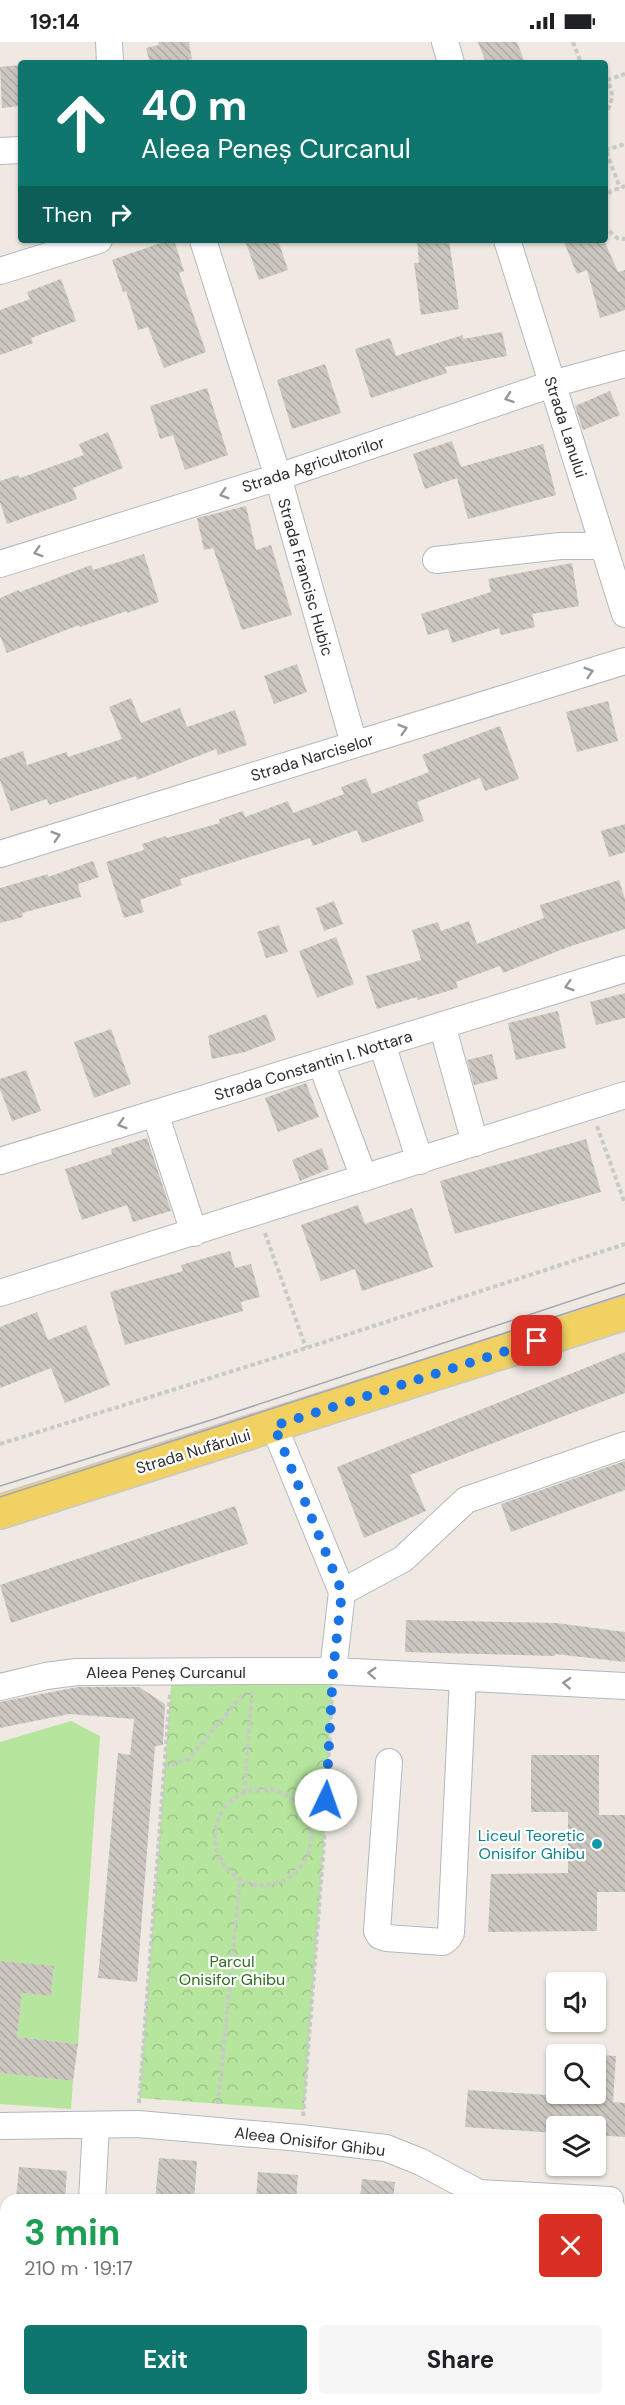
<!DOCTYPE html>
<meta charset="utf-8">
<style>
:root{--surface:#fff;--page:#f6f6f6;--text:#202124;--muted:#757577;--accent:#0f766e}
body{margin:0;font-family:"DM Sans",sans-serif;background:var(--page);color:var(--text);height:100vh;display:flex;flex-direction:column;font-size:22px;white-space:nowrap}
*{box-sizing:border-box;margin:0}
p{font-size:20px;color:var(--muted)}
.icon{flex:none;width:33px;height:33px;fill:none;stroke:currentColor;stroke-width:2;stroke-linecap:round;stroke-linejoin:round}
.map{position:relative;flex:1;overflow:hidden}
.side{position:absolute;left:0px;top:2152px;width:626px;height:212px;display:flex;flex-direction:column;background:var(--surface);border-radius:18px 18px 0 0;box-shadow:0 2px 4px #0004}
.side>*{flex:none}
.top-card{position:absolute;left:18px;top:18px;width:590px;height:183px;border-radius:6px;box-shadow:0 2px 4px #0004;background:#0f766e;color:#fff;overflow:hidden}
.controls{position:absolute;left:546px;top:1930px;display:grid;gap:12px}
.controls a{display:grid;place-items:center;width:60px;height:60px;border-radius:6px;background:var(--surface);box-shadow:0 2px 4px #0004;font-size:30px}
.pin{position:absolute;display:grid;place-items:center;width:51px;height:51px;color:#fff;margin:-26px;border-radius:12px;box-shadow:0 3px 9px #0006}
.me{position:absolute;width:66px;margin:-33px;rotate:3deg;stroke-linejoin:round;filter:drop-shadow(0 0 4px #0008)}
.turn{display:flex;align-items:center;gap:21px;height:126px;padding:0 24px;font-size:27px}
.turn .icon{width:78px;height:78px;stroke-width:2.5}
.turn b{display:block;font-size:42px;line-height:51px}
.then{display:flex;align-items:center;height:57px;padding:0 24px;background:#0003;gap:12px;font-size:22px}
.round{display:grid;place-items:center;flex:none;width:63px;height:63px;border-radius:6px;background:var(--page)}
.overview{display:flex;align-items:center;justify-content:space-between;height:102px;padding:0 24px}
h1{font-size:36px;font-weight:700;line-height:45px;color:#1e9e55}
.cta{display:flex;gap:12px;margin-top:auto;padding:12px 24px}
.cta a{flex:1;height:69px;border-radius:6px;background:var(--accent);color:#fff;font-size:24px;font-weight:700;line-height:69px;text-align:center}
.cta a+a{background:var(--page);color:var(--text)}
.status{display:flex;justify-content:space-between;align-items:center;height:42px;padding:0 30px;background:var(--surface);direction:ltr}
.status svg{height:16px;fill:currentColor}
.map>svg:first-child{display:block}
</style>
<div class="status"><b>19:14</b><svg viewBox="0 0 49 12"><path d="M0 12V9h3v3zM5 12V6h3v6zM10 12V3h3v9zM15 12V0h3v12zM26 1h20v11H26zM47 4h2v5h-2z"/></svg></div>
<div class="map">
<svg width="625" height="2363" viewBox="0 0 625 2363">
<defs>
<pattern id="park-crowns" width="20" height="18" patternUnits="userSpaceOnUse" patternTransform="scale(1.5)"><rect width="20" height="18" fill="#b6e59e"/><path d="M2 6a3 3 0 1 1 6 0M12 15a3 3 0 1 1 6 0" fill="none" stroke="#9dc588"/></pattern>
<pattern id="building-back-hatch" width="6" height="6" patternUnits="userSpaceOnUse" patternTransform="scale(1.5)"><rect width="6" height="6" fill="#cbc7bf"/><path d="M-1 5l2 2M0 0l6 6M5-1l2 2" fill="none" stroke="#afaba4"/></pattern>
</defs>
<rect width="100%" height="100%" fill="#efe9e1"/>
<path fill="#b6e59e" d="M71 1679 100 1694 78 2002 17 1995 22 1951 51 1954 54 1925 0 1919V1700Z
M0 2031 73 2039 71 2067 0 2062Z"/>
<path fill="url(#park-crowns)" d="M333 1629 324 1801 304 2068 139 2056 172 1631Z"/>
<path fill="url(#building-back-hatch)" d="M158 0H189L192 17 174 21H150L146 6 159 3Z
M478 0H517L525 21H486Z
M21 23V64L2 66 0 25Z
M169 198H174L184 229 179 231 206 310 164 326 148 285 138 288 126 249 123 250 112 218Z
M245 198H278L288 228 259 238Z
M417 198H449L459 267 421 273 414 221H419Z
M563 198H604L618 230 625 228V268L600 276 587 228 577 232Z
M61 237 76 279 31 296 33 301 0 313V268L30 257 27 250Z
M502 290 507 314 445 325 447 331 371 356 355 307 390 296 396 314 463 293V297Z
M325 322 341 371 292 387 277 338Z
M207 346 228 413 185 428 173 393 160 397 150 364Z
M610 349 620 373 583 388 575 364Z
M108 390 123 426 73 446 77 457 7 482 0 460V439L18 433 20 436 84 413 79 402Z
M452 399 461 425 543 402 556 453 468 477 457 436 425 447 413 412Z
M246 464 256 508 271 503 292 573 242 588 213 506 204 508 197 476Z
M144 512 159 560 127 571V569L80 585 79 583 7 611 0 594V556L19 548 20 550 91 523 93 528Z
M572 521 579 564 532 572 535 585 501 593 499 586 452 601 448 587 428 593 421 572 491 550 488 537Z
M297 622 307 650 274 662 264 634Z
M131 656 141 681 180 666 187 685 235 668 247 703 218 713 216 707 137 738 136 734 49 763 47 757 11 769 0 738V717L23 709 27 723 67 710 68 715 122 697 109 665Z
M608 659 618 699 577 710 566 670Z
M500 684 519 737 485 749 480 736 417 760 424 779 362 801 357 788 313 804 310 796 180 837 182 843 140 858 144 870 124 876 106 820 144 808 142 802 166 794V796L220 781 219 777 243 769 245 775 288 759 293 771 344 752 341 745 366 736 372 752 429 730 422 713Z
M625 782V810L609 815 601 789Z
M93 819 99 835 78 842 81 855 22 871 23 875 0 881V846L48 832V835Z
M619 838 625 857V887L568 905 503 931 500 924 456 940 458 946 418 958 417 955 377 967 366 934 421 918 412 888 438 880 441 889 469 879 477 902 544 876 540 863Z
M334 859 343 882 324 889 316 866Z
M279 883 288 910 266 916 257 890Z
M336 895 354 942 317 956 299 909Z
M625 951V976L596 983 590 960Z
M558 969 566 1006 516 1018 508 981Z
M266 972 276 998 245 1010 212 1017 208 994Z
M111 987 131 1042 94 1056 74 1000Z
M492 1012 498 1037 474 1043 467 1018Z
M26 1028 41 1069 12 1079 0 1047V1037Z
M306 1041 319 1075 278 1090 265 1056Z
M147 1096 171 1169 133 1180 127 1163 82 1178 65 1127 112 1112 111 1107Z
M586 1097 601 1150 455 1192 440 1139Z
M322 1106 329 1127 300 1139 292 1118Z
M358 1163 365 1182 412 1166 433 1225 362 1249 355 1227 321 1239 301 1183Z
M230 1209 235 1226 251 1222 260 1255 241 1260 243 1269 125 1303 110 1250 183 1229 181 1223Z
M37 1270 48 1298 86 1283 110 1343 65 1361 51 1326 0 1346V1285Z
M625 1310V1351L410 1433 426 1469 364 1496 337 1425Z
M625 1419V1448L511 1490 501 1462Z
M235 1464 248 1502 11 1581 0 1543Z
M406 1578 556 1581 625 1590V1620L555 1612V1614L405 1610Z
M78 1645H139L165 1662 163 1703 155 1704 137 1940 98 1936 118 1711 130 1713 134 1677 69 1672 0 1686V1660Z
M531 1713H599V1773H625V1850H597V1889L488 1890 491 1832 568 1831V1770H531Z
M0 1919 54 1924 51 1954 22 1951 17 1995 78 2002 73 2039 0 2031Z
M596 2013 616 2014 613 2060 625 2061V2095L596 2093V2085H556V2091L465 2085 468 2048 562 2054V2052H596Z
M159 2116 197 2119 194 2158H155Z
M19 2125 67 2129 65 2158H16Z
M258 2130 298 2133 296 2158H256Z
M362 2137 395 2140 393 2158H360Z"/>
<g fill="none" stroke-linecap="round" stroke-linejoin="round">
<g stroke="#b4b7c1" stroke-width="28">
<path id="minor" d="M109 0 110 21
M445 0 451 21
M0 109 21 108
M203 198 278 435 354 702
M507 198 625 572
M0 229 99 198
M436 518 560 504H603
M0 522 278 435 552 342 625 322
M0 812 625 619
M442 983 475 1101
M382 1002 420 1119
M321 1021 364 1136
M155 1071 194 1191
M0 1119 625 927
M0 1251 625 1053
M274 1384 342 1550 333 1629
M342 1550 403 1517 466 1458 625 1403
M0 1645 46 1634 77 1630 253 1629H333L625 1644
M389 1720 377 1889 380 1894 386 1896 443 1900 448 1896 451 1891 463 1636
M0 2084 138 2082 300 2096 386 2106 421 2120 479 2151 610 2158
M92 2158 96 2084
M79 2363V2358"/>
</g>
<g stroke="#c9c9c9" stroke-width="36">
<path id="major" d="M0 1470 625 1271"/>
</g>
<path stroke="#c9c9c9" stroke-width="4" stroke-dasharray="4.5 3" stroke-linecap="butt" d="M573 0 581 21
M604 36C615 47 614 61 604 73
M607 38 625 32
M604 103 620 146
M605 108 625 102
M604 158 611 149 625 144
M604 184 617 196 625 197
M597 1084 625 1162
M265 1191 306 1306
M0 1402 306 1306 625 1202
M164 1725 189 1717 242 1653
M215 1795a48 48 0 1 1 96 0a48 48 0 1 1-96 0Z
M244 1751 252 1650
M139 2061 170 1650
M218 2062 240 1838
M303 2074 324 1801 332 1651
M430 2363 431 2358"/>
<use href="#minor" stroke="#fff" stroke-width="26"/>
<use href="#major" stroke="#f2d163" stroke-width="33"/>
<path stroke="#a3a6b8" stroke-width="1.5" d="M0 1444 211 1378 625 1241
M0 1455 625 1252"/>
</g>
<defs><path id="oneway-chevron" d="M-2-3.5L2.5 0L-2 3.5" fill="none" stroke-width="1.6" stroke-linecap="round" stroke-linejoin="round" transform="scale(1.5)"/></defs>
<g stroke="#969696">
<use href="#oneway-chevron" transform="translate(509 356) rotate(161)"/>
<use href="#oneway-chevron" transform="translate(224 452) rotate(163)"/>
<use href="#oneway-chevron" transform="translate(38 510) rotate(163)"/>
<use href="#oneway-chevron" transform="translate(589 630) rotate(-17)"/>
<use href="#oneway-chevron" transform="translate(403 687) rotate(-17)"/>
<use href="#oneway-chevron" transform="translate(56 794) rotate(-17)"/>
<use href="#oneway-chevron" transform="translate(569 944) rotate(163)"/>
<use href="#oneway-chevron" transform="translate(122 1082) rotate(163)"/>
<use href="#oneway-chevron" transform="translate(372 1631) rotate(-177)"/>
<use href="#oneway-chevron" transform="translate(567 1641) rotate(-177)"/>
</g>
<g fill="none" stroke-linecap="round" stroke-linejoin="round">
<path stroke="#1a73e8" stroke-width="10" stroke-dasharray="0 18" d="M326 1758 333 1629 342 1550 274 1384 537 1299"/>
</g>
<circle fill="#0f9aa8" stroke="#fff" stroke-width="2" cx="597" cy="1802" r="6"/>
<g text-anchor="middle" stroke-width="4.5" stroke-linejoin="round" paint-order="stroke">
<g font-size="16" fill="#2e2e2e" stroke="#fff">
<text transform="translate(566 385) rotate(72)" y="6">Strada Lanului</text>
<text transform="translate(313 422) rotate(-18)" y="6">Strada Agricultorilor</text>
<text transform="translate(306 535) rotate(74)" y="6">Strada Francisc Hubic</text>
<text transform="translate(312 715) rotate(-17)" y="6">Strada Narciselor</text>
<text transform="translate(313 1023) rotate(-17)" y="6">Strada Constantin I. Nottara</text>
<text transform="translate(193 1409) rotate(-17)" y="6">Strada Nufărului</text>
<text x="166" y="1636">Aleea Peneș Curcanul</text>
<text transform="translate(310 2099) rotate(7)" y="6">Aleea Onisifor Ghibu</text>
</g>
<g font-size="16" fill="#0d838f" stroke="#fff" text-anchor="end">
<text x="585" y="1799">Liceul Teoretic<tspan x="585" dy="18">Onisifor Ghibu</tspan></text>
</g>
<g font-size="16" fill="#2c6e1b" stroke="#fff">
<text x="232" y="1925">Parcul<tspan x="232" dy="18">Onisifor Ghibu</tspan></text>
</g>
</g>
</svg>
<div class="controls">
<a><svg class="icon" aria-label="sound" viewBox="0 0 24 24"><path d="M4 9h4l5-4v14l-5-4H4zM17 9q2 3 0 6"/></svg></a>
<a><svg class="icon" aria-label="search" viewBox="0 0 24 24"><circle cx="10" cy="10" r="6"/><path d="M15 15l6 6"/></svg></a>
<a><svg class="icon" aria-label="layers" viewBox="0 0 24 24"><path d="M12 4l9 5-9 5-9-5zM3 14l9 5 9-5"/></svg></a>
</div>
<div class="pin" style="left:537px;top:1299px;background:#d93025"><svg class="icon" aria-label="arrive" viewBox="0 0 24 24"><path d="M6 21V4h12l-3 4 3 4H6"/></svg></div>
<svg class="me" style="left:326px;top:1758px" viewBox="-20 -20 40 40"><circle r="19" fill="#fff"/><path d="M0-13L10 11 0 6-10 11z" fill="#1a73e8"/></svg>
<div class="top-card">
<div class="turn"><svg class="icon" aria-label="ahead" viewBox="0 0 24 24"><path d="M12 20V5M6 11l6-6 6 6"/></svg><div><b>40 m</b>Aleea Peneș Curcanul</div></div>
<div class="then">Then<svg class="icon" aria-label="right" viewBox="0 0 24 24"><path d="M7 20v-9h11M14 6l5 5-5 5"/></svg></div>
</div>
<section class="side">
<div class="overview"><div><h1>3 min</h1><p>210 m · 19:17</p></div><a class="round" style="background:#d93025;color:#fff"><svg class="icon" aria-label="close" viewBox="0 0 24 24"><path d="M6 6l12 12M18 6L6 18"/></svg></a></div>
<div class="cta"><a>Exit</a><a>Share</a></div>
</section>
</div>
